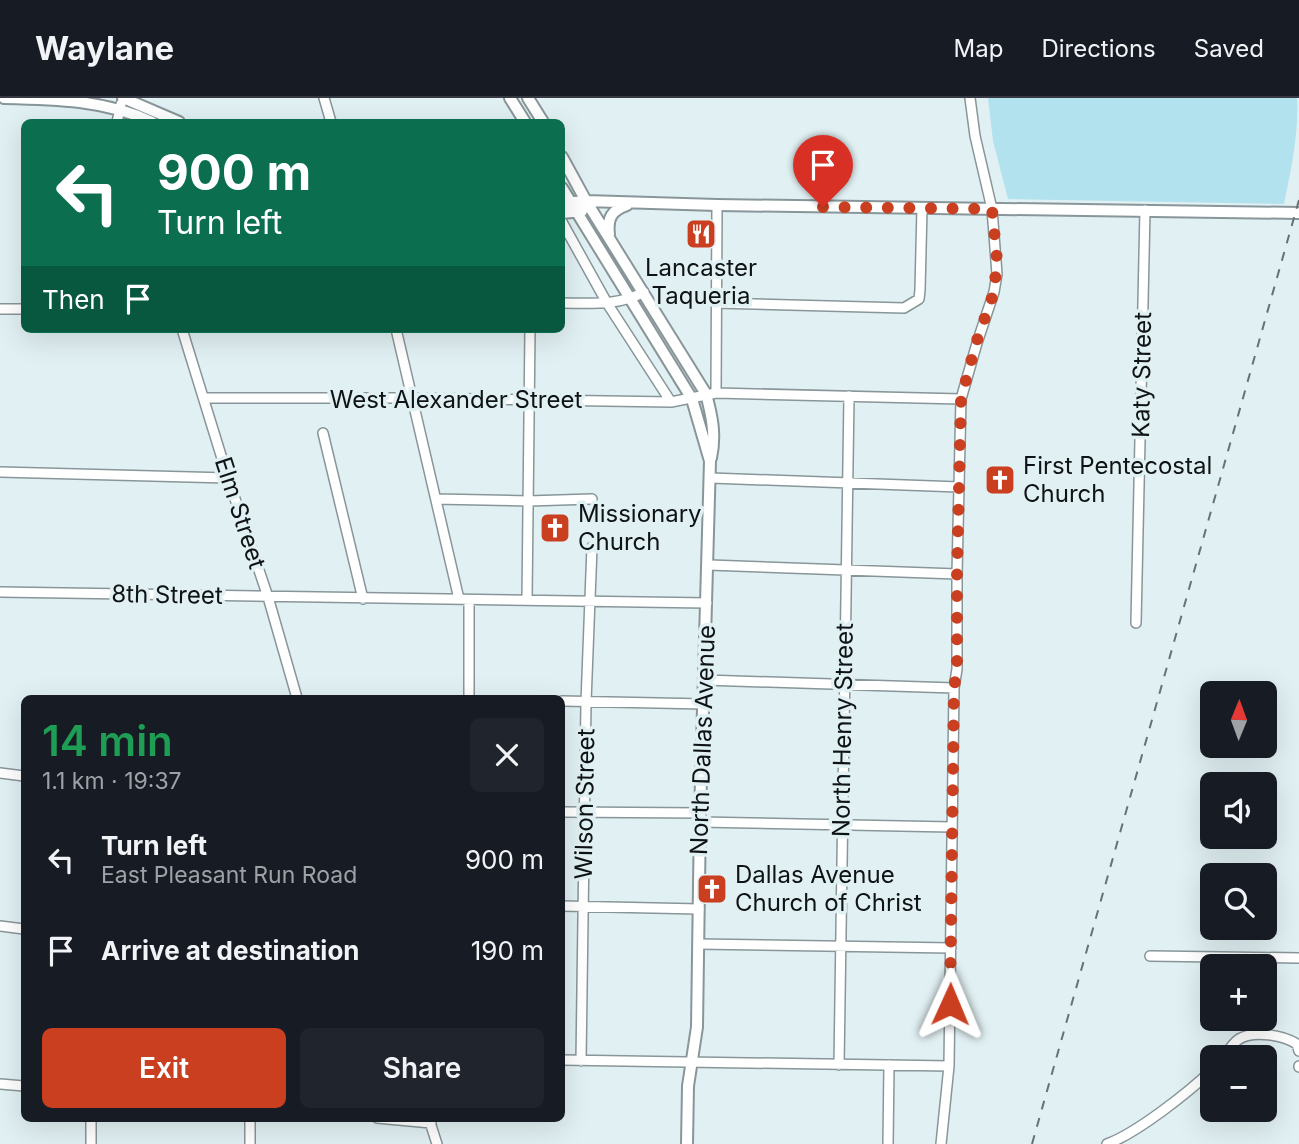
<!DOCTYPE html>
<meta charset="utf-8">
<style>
:root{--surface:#171b24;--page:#20242c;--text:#f1f3f6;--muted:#9ea1a6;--line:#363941;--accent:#ca3f20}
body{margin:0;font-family:Inter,sans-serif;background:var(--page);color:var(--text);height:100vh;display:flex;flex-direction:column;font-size:26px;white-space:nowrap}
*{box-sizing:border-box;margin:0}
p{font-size:23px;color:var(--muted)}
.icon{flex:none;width:38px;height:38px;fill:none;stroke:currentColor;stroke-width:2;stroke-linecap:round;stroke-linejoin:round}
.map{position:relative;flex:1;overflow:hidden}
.side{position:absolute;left:21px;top:597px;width:544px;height:427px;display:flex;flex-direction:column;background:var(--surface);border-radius:10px;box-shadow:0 7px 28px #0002}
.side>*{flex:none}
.guide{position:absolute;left:21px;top:21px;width:544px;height:214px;border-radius:10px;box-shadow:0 7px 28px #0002;background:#0b6e4f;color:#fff;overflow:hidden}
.needle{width:46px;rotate:1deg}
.buttons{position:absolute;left:1200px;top:583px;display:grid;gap:14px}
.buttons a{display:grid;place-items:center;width:77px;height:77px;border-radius:10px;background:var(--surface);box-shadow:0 7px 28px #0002;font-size:35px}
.pin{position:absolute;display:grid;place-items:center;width:60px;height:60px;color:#fff;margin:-72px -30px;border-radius:50% 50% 50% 0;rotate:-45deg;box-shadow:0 0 7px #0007}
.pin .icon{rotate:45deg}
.me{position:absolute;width:77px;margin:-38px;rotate:1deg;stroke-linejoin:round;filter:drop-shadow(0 0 5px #0008)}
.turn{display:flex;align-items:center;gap:24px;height:147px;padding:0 21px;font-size:32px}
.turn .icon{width:91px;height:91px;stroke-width:2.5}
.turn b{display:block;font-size:49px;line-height:60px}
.then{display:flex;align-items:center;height:66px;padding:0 21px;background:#0003;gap:14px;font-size:26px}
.round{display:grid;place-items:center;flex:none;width:74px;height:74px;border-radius:10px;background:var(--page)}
.head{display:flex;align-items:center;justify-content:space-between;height:119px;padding:0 21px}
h1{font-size:42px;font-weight:600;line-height:52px;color:#1e9e55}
.cta{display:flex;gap:14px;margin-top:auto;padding:14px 21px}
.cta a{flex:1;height:80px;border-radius:10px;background:var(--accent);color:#fff;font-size:28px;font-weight:600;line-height:80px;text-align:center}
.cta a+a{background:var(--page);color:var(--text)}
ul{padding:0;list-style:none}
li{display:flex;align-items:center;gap:21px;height:91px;padding:0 21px}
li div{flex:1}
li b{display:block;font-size:26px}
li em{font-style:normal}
header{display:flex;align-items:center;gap:42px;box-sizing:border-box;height:98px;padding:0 35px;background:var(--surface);border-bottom:2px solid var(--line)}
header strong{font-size:33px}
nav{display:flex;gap:38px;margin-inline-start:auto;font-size:24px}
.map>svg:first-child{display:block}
</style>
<header>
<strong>Waylane</strong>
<nav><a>Map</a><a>Directions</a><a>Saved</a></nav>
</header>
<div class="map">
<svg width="1299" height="1046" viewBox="0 0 1299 1046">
<rect width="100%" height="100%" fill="#e1f0f3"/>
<path fill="#b2e2ed" d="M988 0H1297C1299 35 1291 72 1284 106L1008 101 993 43Z"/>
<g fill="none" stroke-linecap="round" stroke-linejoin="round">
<g stroke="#889699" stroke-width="12">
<path id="minor" d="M324 0 331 24
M117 24 121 6
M562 124 607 205 671 304
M562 205C590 205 619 208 644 194
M717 205 904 210 919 201 920 192 922 110
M0 211H24
M182 231 228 380 268 499 297 600
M396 231 459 501
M716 295 717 107
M204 300H412L671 304 716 295 961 301
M323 335 363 501
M0 374 228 380
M711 380 959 389
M436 401 528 403 592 401
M709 467 957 476
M0 494 707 505
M527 502 530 231
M1136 525 1145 112
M705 582 954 590
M469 600V502
M562 603 705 606
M0 675 24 678
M562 714 700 715
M700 724 951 729
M562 808 699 811
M0 828 24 831
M698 846 951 850
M1150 858 1299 860
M1224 959C1228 953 1233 945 1239 941 1254 932 1283 937 1297 946L1299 953
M562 962 949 968
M581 963 586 604 592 449
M839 967 849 298
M1299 968V969
M0 986 24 988
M91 1020V1046
M377 1020 431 1025
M429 1021 437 1046
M250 1046V1020
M888 1046 889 967
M941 1046 949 968 954 590 957 571V476L961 301 977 245 994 194 997 176 992 111 975 38 970 0
M1107 1046C1137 1035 1189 994 1213 971"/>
</g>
<g stroke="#889699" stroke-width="14">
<path id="major" d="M4 0C54 1 106 2 152 24
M123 0 179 24
M510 0 525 24
M528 0 543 24
M562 59 586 103 706 296C712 318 716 337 711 360
M562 90 692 301 710 363 700 718 697 929 688 988 687 1046
M562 105 586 103 717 107 1299 115
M562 115 582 113
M609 136C607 120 612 112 627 107"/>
</g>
<use href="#minor" stroke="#fff" stroke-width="9"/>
<use href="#major" stroke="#fff" stroke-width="10"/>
<path stroke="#687173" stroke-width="2" stroke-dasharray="9 9" stroke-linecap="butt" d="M1032 1046 1299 102"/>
</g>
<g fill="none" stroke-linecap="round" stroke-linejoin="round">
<path stroke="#ca3f20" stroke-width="12" stroke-dasharray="0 21.6" d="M823 109 992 111 997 162 994 194 976 245 961 301 957 476V571L954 590 950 906"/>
</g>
<defs>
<g id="restaurant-square" transform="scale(1.575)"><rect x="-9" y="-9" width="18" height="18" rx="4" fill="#ca3f20" stroke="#e1f0f3"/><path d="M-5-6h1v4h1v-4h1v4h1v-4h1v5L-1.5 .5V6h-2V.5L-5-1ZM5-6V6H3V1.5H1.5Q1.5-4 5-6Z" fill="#fff"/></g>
<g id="church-square" transform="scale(1.575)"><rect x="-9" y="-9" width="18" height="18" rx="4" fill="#ca3f20" stroke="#e1f0f3"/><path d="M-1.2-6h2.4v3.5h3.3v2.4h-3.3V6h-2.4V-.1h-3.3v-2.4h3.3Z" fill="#fff"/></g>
</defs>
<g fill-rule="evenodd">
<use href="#restaurant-square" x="701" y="136"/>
<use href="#church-square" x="1000" y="382"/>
<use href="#church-square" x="555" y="430"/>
<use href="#church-square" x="712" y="791"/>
</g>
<g text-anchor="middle" stroke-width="7" stroke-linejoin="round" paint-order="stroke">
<g font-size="24" fill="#0e1315" stroke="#e1f0f3" text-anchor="start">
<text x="701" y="178" text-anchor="middle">Lancaster<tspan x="701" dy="28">Taqueria</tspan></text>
<text x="1023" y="376">First Pentecostal<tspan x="1023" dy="28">Church</tspan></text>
<text x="578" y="424">Missionary<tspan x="578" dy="28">Church</tspan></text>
<text x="735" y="785">Dallas Avenue<tspan x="735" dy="28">Church of Christ</tspan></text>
</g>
<g font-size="24" fill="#0e1315" stroke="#e1f0f3">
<text transform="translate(1142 277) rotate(-89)" y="8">Katy Street</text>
<text x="456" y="310">West Alexander Street</text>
<text transform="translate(240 415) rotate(72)" y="8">Elm Street</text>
<text transform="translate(167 497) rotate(1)" y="8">8th Street</text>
<text transform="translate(843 632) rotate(-89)" y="8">North Henry Street</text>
<text transform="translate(703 642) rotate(-88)" y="8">North Dallas Avenue</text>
<text transform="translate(585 706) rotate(-89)" y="8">Wilson Street</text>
</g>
</g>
</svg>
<div class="buttons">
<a><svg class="needle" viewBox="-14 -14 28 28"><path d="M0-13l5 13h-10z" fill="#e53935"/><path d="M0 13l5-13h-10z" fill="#9ea1a6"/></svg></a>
<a><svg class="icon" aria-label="sound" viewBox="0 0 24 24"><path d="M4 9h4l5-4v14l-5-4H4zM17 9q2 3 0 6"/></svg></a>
<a><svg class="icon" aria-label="search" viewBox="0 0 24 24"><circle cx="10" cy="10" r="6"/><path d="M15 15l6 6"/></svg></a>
<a>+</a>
<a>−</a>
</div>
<div class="pin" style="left:823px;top:109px;background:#d93025"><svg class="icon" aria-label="arrive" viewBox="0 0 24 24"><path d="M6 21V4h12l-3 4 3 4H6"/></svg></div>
<svg class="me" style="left:950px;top:906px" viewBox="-20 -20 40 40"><path d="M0-17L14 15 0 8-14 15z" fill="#ca3f20" stroke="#fff" stroke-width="4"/></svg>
<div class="guide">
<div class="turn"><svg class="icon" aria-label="left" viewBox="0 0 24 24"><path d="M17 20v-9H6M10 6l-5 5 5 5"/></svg><div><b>900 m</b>Turn left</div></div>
<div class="then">Then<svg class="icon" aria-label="arrive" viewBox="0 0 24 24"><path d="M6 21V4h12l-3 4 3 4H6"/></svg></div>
</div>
<section class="side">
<div class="head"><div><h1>14 min</h1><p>1.1 km · 19:37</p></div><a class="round"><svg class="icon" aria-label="close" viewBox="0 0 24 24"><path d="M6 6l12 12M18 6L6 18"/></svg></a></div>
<ul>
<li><svg class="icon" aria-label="left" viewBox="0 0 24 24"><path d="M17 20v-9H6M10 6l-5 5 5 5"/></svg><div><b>Turn left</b><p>East Pleasant Run Road</p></div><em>900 m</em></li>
<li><svg class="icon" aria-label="arrive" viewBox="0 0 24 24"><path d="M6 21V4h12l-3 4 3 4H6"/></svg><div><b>Arrive at destination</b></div><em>190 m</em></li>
</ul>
<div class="cta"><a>Exit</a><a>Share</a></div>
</section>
</div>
